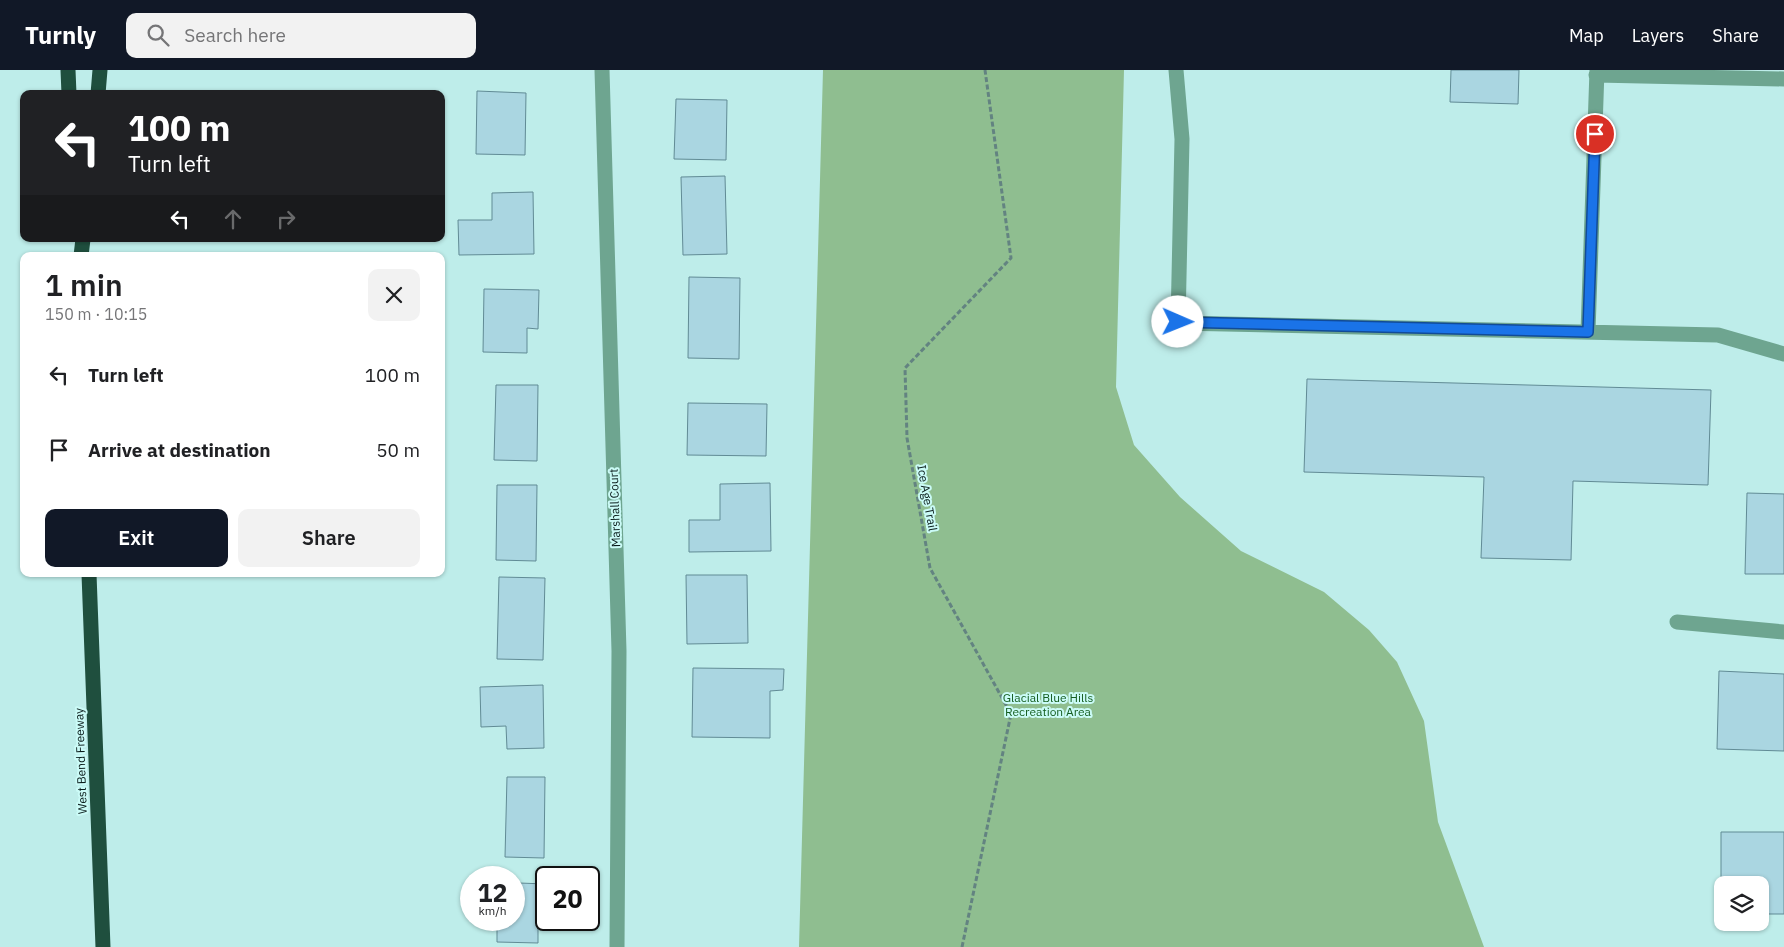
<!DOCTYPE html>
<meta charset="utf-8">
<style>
:root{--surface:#fff;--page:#f2f2f2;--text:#202124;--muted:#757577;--accent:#111827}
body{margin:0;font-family:"IBM Plex Sans",sans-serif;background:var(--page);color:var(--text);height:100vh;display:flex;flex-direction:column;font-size:19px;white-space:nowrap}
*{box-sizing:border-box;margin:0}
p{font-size:16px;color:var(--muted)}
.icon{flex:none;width:28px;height:28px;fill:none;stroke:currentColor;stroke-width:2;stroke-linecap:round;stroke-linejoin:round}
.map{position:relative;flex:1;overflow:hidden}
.panel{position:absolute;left:20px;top:182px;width:425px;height:325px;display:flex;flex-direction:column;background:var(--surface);border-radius:10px;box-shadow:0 1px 4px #0004}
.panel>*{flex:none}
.banner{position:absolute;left:20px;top:20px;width:425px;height:152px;border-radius:10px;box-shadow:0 1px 4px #0004;background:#202124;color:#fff;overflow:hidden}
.tools{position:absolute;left:1714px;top:806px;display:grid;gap:10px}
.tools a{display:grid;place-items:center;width:55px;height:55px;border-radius:10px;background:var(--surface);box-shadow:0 1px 4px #0004;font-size:25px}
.speed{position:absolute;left:460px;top:796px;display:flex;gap:10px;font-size:25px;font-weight:700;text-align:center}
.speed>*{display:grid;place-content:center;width:65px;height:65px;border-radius:50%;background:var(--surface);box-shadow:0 1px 4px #0004;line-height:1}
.speed small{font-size:12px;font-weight:400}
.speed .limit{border:2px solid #111;border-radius:8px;background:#fff;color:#111}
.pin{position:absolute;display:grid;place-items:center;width:42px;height:42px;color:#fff;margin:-21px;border:2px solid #fff;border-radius:50%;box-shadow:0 1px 5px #0007}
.me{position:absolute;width:55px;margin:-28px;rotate:91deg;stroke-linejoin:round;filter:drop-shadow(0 0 4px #0008)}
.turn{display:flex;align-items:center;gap:18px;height:105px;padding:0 25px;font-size:22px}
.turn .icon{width:65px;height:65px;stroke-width:2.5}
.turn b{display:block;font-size:35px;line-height:42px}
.lanes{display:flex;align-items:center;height:48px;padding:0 25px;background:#0003;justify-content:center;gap:25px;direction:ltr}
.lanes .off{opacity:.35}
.round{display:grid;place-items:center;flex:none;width:52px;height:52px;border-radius:10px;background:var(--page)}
.head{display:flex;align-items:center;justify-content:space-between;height:85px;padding:0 25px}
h1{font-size:30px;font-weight:600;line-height:38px}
.primary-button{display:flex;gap:10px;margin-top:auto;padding:10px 25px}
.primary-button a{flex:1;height:58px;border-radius:10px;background:var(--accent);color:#fff;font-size:20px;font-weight:600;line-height:58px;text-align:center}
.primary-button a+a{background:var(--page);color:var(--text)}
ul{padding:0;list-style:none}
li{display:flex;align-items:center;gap:15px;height:75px;padding:0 25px}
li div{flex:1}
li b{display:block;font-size:19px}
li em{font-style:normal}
header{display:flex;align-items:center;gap:30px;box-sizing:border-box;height:70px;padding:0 25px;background:var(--accent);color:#fff}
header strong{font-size:24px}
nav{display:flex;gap:28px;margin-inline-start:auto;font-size:18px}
.search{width:350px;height:45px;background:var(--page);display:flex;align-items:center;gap:12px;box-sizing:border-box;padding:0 18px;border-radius:10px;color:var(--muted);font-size:19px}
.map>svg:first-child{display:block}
</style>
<header>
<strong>Turnly</strong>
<div class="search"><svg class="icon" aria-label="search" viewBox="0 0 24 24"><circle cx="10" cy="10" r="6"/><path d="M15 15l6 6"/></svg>Search here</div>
<nav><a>Map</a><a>Layers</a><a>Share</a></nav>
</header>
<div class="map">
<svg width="1784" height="877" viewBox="0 0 1784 877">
<rect width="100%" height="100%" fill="#beedea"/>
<path fill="#8fbe90" d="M823 0H1124L1116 317 1134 375 1180 427 1241 481 1324 522 1369 560 1397 592 1424 651 1438 752 1484 877H799Z"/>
<path fill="#aad6e1" stroke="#618b95" d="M1451 0H1519L1518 34 1450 32Z
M477 21 526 23 525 85 476 84Z
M676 29 727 30 726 90 674 89Z
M725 106 727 184 683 185 681 107Z
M533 122 534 184 459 185 458 150H492V123Z
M689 207 740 208 739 289 688 288Z
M484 219 539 220 538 259 527 258V283L483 282Z
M1307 309 1711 320 1708 415 1573 411 1571 490 1481 488 1484 407 1304 402Z
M496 315H538L537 391 494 390Z
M688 333 767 334 766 386 687 385Z
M770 413 771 481 689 482V450H720V414Z
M497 415H537L536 491 496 490Z
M1747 423 1784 424V504H1745Z
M686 505H747L748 573 687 574Z
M499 507 545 508 543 590 497 589Z
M693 598 784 599 783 620 770 621V668L692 667Z
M1719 601 1784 604V681L1717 679Z
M543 615 544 678 507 679 506 656 481 657 480 617Z
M507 707H545L544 788 505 787Z
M1721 762H1784V844H1760V815H1722L1721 844Z
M519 813 546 814V848H538V873L497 872V850H514V827H519Z"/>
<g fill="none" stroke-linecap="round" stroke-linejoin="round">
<path stroke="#638381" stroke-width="3" stroke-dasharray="5 2.5" stroke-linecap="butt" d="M962 877 1011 644 930 498 907 368 905 298 1011 188 985 0"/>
<path stroke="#6ea590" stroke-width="15" d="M602 0 619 581 617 877
M1176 0 1182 69 1178 253 1718 265 1784 284
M1596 5 1784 9
M1588 262 1597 0
M1677 552 1784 562"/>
<path stroke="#1f4f3e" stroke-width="15" d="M68 0 69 24
M98 24 100 0
M81 186 83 169
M89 504 103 877"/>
</g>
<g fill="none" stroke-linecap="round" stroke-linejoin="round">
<g stroke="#114b97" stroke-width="12">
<path id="route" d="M1178 252 1588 262 1595 64"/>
</g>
<use href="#route" stroke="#1a73e8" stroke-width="9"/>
</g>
<g text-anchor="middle" stroke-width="4" stroke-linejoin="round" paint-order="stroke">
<g font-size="12" fill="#0a1c1b" stroke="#cbfbf7">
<text transform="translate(927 428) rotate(80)" y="4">Ice Age Trail</text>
<text transform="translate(615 438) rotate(-92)" y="4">Marshall Court</text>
<text transform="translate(81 691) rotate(-92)" y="4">West Bend Freeway</text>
</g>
<g font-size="12" fill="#145d1f" stroke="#cbfbf7">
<text x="1048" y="632">Glacial Blue Hills<tspan x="1048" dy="14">Recreation Area</tspan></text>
</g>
</g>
</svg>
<div class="tools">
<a><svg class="icon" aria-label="layers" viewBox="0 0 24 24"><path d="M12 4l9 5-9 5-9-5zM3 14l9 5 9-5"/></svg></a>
</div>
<div class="speed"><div>12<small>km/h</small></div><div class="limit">20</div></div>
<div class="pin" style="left:1595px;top:64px;background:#d93025"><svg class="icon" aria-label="arrive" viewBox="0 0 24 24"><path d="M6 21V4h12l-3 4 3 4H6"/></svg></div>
<svg class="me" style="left:1178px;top:252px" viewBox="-20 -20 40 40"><circle r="19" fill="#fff"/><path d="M0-13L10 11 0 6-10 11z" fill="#1a73e8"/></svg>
<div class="banner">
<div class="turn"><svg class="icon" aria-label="left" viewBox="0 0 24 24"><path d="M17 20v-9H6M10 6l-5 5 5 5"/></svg><div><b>100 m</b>Turn left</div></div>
<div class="lanes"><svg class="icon" aria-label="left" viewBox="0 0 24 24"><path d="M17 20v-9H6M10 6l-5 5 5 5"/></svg><svg class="icon off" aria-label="ahead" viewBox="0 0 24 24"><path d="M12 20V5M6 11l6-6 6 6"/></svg><svg class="icon off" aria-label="right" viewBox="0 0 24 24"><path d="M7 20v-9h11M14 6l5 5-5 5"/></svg></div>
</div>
<section class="panel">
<div class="head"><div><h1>1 min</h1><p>150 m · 10:15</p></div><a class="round"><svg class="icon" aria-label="close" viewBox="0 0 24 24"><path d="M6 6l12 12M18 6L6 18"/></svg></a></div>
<ul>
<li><svg class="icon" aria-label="left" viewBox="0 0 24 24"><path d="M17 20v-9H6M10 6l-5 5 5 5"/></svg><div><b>Turn left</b></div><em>100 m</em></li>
<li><svg class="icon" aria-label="arrive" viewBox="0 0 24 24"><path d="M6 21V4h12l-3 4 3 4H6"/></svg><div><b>Arrive at destination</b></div><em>50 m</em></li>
</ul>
<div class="primary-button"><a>Exit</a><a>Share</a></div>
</section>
</div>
